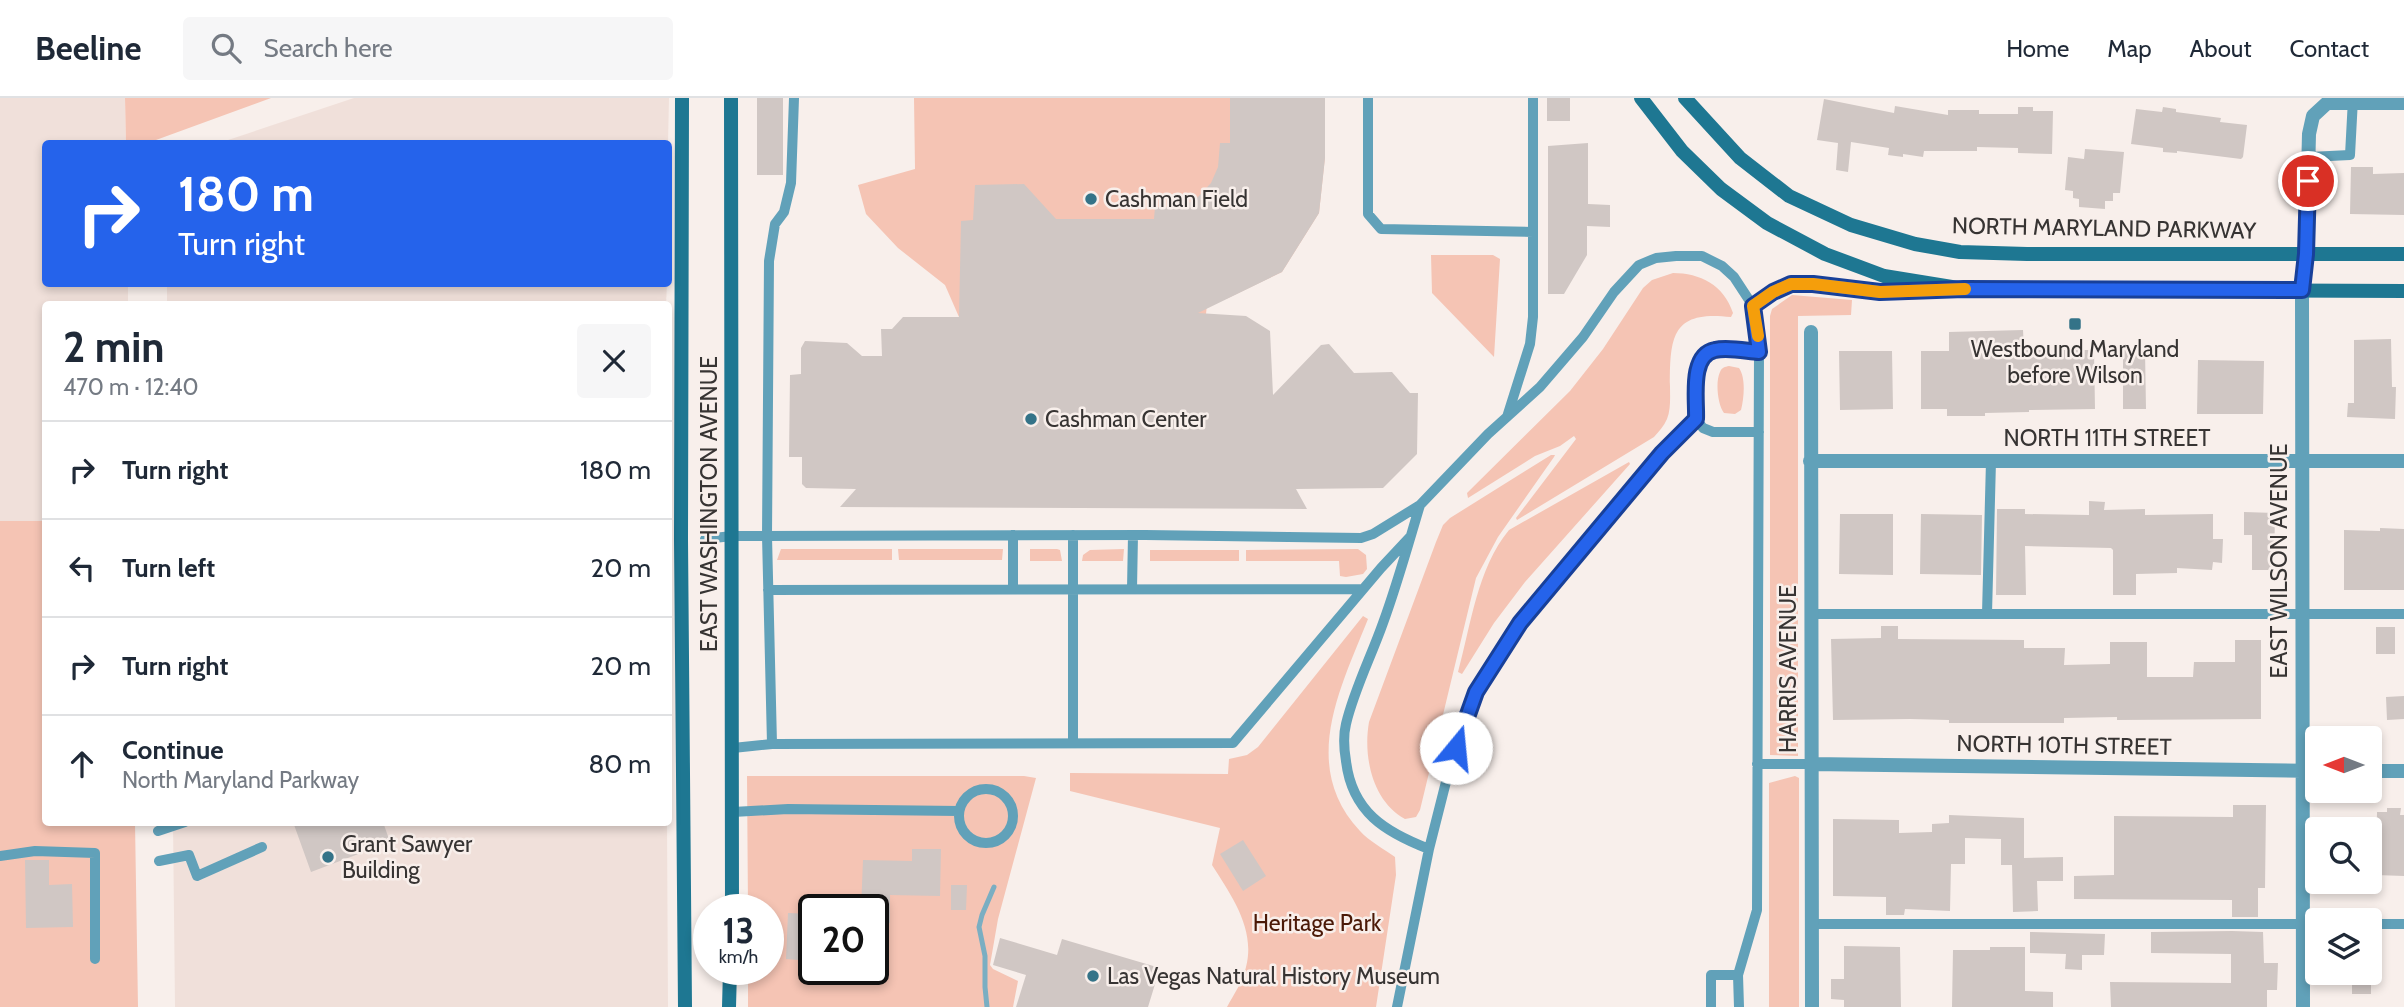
<!DOCTYPE html>
<meta charset="utf-8">
<style>
:root{--surface:#fff;--page:#f6f6f7;--text:#1f2937;--muted:#747a83;--line:#e0e1e3}
body{margin:0;font-family:Cabin,sans-serif;background:var(--page);color:var(--text);height:100vh;display:flex;flex-direction:column;font-size:26px;white-space:nowrap}
*{box-sizing:border-box;margin:0}
p{font-size:23px;color:var(--muted)}
.icon{flex:none;width:38px;height:38px;fill:none;stroke:currentColor;stroke-width:2;stroke-linecap:round;stroke-linejoin:round}
.map{position:relative;flex:1;overflow:hidden}
.panel{position:absolute;left:42px;top:203px;width:630px;height:525px;display:flex;flex-direction:column;background:var(--surface);border-radius:7px;box-shadow:0 4px 10px #0003}
.panel>*{flex:none}
.banner{position:absolute;left:42px;top:42px;width:630px;height:147px;border-radius:7px;box-shadow:0 4px 10px #0003;background:#2563eb;color:#fff;overflow:hidden}
.needle{width:46px;rotate:270deg}
.controls{position:absolute;left:2305px;top:628px;display:grid;gap:14px}
.controls a{display:grid;place-items:center;width:77px;height:77px;border-radius:7px;background:var(--surface);box-shadow:0 4px 10px #0003;font-size:35px}
.speed{position:absolute;left:693px;top:796px;display:flex;gap:14px;font-size:35px;font-weight:700;text-align:center}
.speed>*{display:grid;place-content:center;width:91px;height:91px;border-radius:50%;background:var(--surface);box-shadow:0 4px 10px #0003;line-height:1}
.speed small{font-size:18px;font-weight:400}
.speed .limit{border:4px solid #111;border-radius:10px;background:#fff;color:#111}
.pin{position:absolute;display:grid;place-items:center;width:60px;height:60px;color:#fff;margin:-30px;border:4px solid #fff;border-radius:50%;box-shadow:0 2px 7px #0007}
.me{position:absolute;width:77px;margin:-38px;rotate:17deg;stroke-linejoin:round;filter:drop-shadow(0 0 5px #0008)}
.turn{display:flex;align-items:center;gap:24px;height:147px;padding:0 21px;font-size:32px}
.turn .icon{width:91px;height:91px;stroke-width:2.5}
.turn b{display:block;font-size:49px;line-height:60px}
.round{display:grid;place-items:center;flex:none;width:74px;height:74px;border-radius:7px;background:var(--page)}
.headline{display:flex;align-items:center;justify-content:space-between;height:119px;padding:0 21px}
h1{font-size:42px;font-weight:800;line-height:52px}
ul{padding:0;list-style:none}
li{display:flex;align-items:center;gap:21px;height:98px;padding:0 21px;border-top:2px solid var(--line)}
li div{flex:1}
li b{display:block;font-size:26px}
li em{font-style:normal}
header{display:flex;align-items:center;gap:42px;box-sizing:border-box;height:98px;padding:0 35px;background:var(--surface);border-bottom:2px solid var(--line)}
header strong{font-size:33px}
nav{display:flex;gap:38px;margin-inline-start:auto;font-size:24px}
.search{width:490px;height:63px;background:var(--page);display:flex;align-items:center;gap:18px;box-sizing:border-box;padding:0 24px;border-radius:7px;color:var(--muted);font-size:26px}
.map>svg:first-child{display:block}
</style>
<header>
<strong>Beeline</strong>
<div class="search"><svg class="icon" aria-label="search" viewBox="0 0 24 24"><circle cx="10" cy="10" r="6"/><path d="M15 15l6 6"/></svg>Search here</div>
<nav><a>Home</a><a>Map</a><a>About</a><a>Contact</a></nav>
</header>
<div class="map">
<svg width="2404" height="909" viewBox="0 0 2404 909">
<rect width="100%" height="100%" fill="#f8efeb"/>
<path fill="#f0e0da" d="M0 0H125L126 45 46 46V186H128V206H46L45 423H0Z
M354 0H669L668 45H219Z
M167 186H667L666 206H167Z
M173 725H667L668 909H175Z"/>
<path fill="#f5c4b4" fill-rule="evenodd" d="M125 0H271L145 46 126 45Z
M914 0H1325V59L1319 115 1282 174 1228 200 1207 206 1206 216 959 219 945 187 898 150 866 116 858 87 915 71Z
M1431 157H1493L1500 161 1494 259 1432 195Z
M1673 175C1700 175 1724 187 1733 215L1731 219C1672 212 1670 238 1670 288 1670 299 1671 311 1667 321 1664 328 1659 333 1654 339L1517 422 1516 420 1576 341 1574 338 1560 348 1535 358 1468 400 1467 395 1570 293 1603 251 1643 190 1652 182Z
M1792 197 1852 202 1851 217 1798 218V658L1770 657V218L1772 211Z
M1729 268 1739 270C1746 280 1744 300 1741 312L1735 316 1724 315C1718 308 1715 284 1720 274 1722 269 1725 269 1729 268Z
M1551 357H1555L1554 359 1498 439 1476 480 1420 712 1416 719 1405 721C1372 703 1363 658 1369 624L1436 444 1443 427 1450 420Z
M1629 364 1630 366 1525 484 1494 525 1462 576 1458 574C1471 527 1477 471 1509 432Z
M0 423H45L46 724 135 725 138 909H0Z
M781 451H892V462H777Z
M898 451H1003L1002 462H899Z
M1030 451H1057L1060 452 1062 463H1030Z
M1124 451 1123 463H1082L1083 457 1090 452Z
M1358 451 1366 457 1367 471 1363 476 1346 479 1340 478 1339 463H1246V452Z
M1150 452H1239V463H1150Z
M1363 518 1368 521C1341 589 1299 668 1360 733 1369 743 1384 751 1395 759L1396 777 1376 909H1227C1234 896 1243 883 1246 869 1256 831 1231 797 1212 767L1220 730 1070 693V675L1228 676 1229 661 1247 657 1258 649Z
M747 678H1024L1036 680 998 821 990 867 993 871 1018 883 1013 909H748V872H768V812H748ZM814 812H873V872H814Z
M1795 678 1799 680V909H1769V685Z"/>
<g fill="none" stroke-linecap="round" stroke-linejoin="round">
<path stroke="#7aaec2" stroke-width="5" d="M987 909 985 889V858L979 829 982 817 994 789"/>
</g>
<path fill="#d0c7c4" d="M757 0H783V77H757Z
M1230 0H1325V60L1319 115 1282 174 1198 215 1246 218 1270 233 1273 297 1321 247 1329 246 1354 275 1392 274 1410 295H1418L1417 356 1383 390 1296 391 1307 411 840 409 856 391 806 390 802 386V359H789L790 277 801 276V250L805 243 847 245 862 258H882L881 231H892L903 219H959L961 123 973 122 975 87 1024 86 1056 121H1154L1155 109H1182L1197 100 1211 85 1218 69 1220 45H1230Z
M1547 0H1570V23H1547Z
M1824 1 1894 15 1895 8 1948 17V12H1979V16H2018V9H2033V13H2053L2052 56 2018 55V50L1977 49V53H1924L1923 59 1903 56V59L1888 57 1889 50 1851 44 1848 74 1836 72 1838 45 1817 42Z
M2163 9 2176 11V14L2221 20 2220 24 2247 27 2243 59 2241 61 2177 53V55L2163 54V50L2131 46 2136 11 2162 14Z
M1588 45V106L1610 107V129L1587 128V157L1564 196H1548V48Z
M2085 51 2124 54 2120 95H2113V103H2105V111L2079 109V101L2073 100V93L2065 92 2068 59 2084 61Z
M2351 69H2373V76L2404 75V117L2350 116Z
M2023 232 2024 252H2094L2095 311 2029 312V314L1985 315V318H1947V311H1921V253H1949V234Z
M2391 241 2392 289H2396L2395 321 2347 319 2348 305H2354V242Z
M2123 252H2145L2146 311H2123Z
M1839 253H1892L1893 311 1840 312Z
M2198 262 2264 263 2263 316H2197Z
M2089 403 2105 404 2104 412 2145 411V417L2213 416V441H2223L2222 465 2213 464 2212 472 2177 470V475L2136 476V497H2113V452L2111 450 2025 448 2026 497H1996L1997 411H2025V416L2089 417Z
M2244 414 2275 415 2274 472H2252V437H2244Z
M1840 416H1893V477L1839 476Z
M1921 416 1982 417 1981 477 1920 476Z
M2380 430 2404 431V492H2344V432L2380 433Z
M1881 528H1898V541L2024 542V550H2065L2064 567 2110 566V544H2147V579H2193L2194 564H2235V542H2261V621L2117 622V619L2064 620V625H1949V622L1910 621 1833 622 1831 541 1881 540Z
M2376 529H2395V556H2376Z
M2404 598V621L2387 622 2386 599Z
M2233 707H2266L2265 790H2258V819H2232V802L2074 801V778L2114 777V718L2233 719Z
M2387 710H2401L2400 717H2404V778L2376 777 2377 714H2387Z
M1949 717 2024 720V760L2063 759V783H2037L2038 813 2013 814 2012 767H2001V741L1965 740V766H1951L1950 813 1905 811 1904 817H1886V799L1833 798V721L1899 722V735L1932 734V726L1949 725Z
M293 724H383L390 744 311 774Z
M1243 742 1266 778 1243 793 1220 756Z
M912 751H941L940 798 890 797V825L873 824V812H861L863 762 912 763Z
M25 762H49V787L72 786 73 829 26 830Z
M951 787H967L966 812H951Z
M788 815 813 816 811 863 786 861Z
M2232 833 2263 834 2264 865H2278L2277 892H2267V909H2111L2110 884 2231 885V856L2151 855V834Z
M2030 834 2105 836 2104 857H2082V872L2065 871 2066 856 2030 855Z
M1000 840 1057 857 1062 841 1160 870 1148 909H1016L1026 877 993 867Z
M1844 848 1900 849 1901 909H1844V902L1831 901V881H1844Z
M1990 849H2025V893L2053 894V909H1952L1953 852H1990Z
M2352 875H2371V896H2352Z"/>
<g fill="none" stroke-linecap="round" stroke-linejoin="round">
<path stroke="#61a1b9" stroke-width="10" d="M1368 0V116L1381 131 1533 134
M2309 59 2350 57 2353 1
M1753 208 1773 194 1791 186H1813L1880 194 1942 192
M1507 319 1530 246 1533 219V0
M1696 321C1697 302 1689 257 1715 252 1728 250 1746 253 1759 254
M1420 407C1408 447 1397 487 1383 525 1371 559 1354 592 1346 626 1343 638 1344 651 1346 663 1352 714 1385 734 1429 751
M705 441 732 438 1145 437 1361 440 1373 436 1420 407 1488 336 1540 289 1583 239 1614 194 1639 167 1656 160 1676 158H1702L1722 168 1734 179 1753 208 1759 254 1757 812 1738 877 1739 909
M1013 491V437
M1132 491 1133 437
M768 492 1363 491
M1810 516H2404
M1987 516 1991 363
M1073 645V437
M772 646 1233 645 1381 470 1410 439
M733 650 772 646 767 438 769 163 775 126 784 114 791 85 794 0
M1757 666H1811
M959 718a27 27 0 1 1 54 0a27 27 0 1 1-54 0Z
M733 714 788 711 959 713
M158 733 185 724
M0 758 35 753 95 755V861
M159 763 189 757 197 778 262 749
M1811 826H2317
M2370 826H2404
M1397 909 1429 751 1449 672 1476 594 1520 525 1554 483 1662 355 1696 321 1703 330 1713 334H1759
M1711 909V877H1738"/>
<path stroke="#61a1b9" stroke-width="14" d="M1811 234 1812 909
M1810 363H2404
M1811 666 2317 673
M2370 673H2404
M2303 909 2302 192 2306 156 2309 36 2313 18 2327 5H2404"/>
<path stroke="#1e7792" stroke-width="14" d="M682 0 681 442 685 909
M731 0 732 812
M1641 0 1682 53 1721 91 1767 125 1825 156 1884 178 1964 191 2404 193
M1685 0 1740 60 1789 98 1851 127 1915 146 1960 154 2027 156H2404
M729 909 730 872"/>
</g>
<g fill="none" stroke-linecap="round" stroke-linejoin="round">
<g stroke="#184099" stroke-width="18">
<path id="route" d="M1456 650 1476 594 1520 525 1662 355 1696 321C1697 302 1689 257 1715 252 1728 249 1746 253 1759 254L1753 208 1773 194 1791 186H1813L1880 194 1964 191 2302 192 2306 156 2308 83"/>
</g>
<use href="#route" stroke="#2563eb" stroke-width="12"/>
<path stroke="#f59e0b" stroke-width="12" d="M1758 238 1753 208 1773 194 1791 186H1813L1880 194 1965 191"/>
</g>
<g fill="#347388" stroke="#f8efeb" stroke-width="2.5">
<circle cx="1091" cy="101" r="7"/>
<rect x="2068" y="219" width="14" height="14" rx="3.5"/>
<circle cx="1031" cy="321" r="7"/>
<circle cx="328" cy="759" r="7"/>
<circle cx="1093" cy="878" r="7"/>
</g>
<g text-anchor="middle" stroke-width="5" stroke-linejoin="round" paint-order="stroke">
<g font-size="23" fill="#373433" stroke="#f8efeb" text-anchor="start">
<text x="1105" y="109">Cashman Field</text>
<text x="2075" y="259" text-anchor="middle">Westbound Maryland<tspan x="2075" dy="26">before Wilson</tspan></text>
<text x="1045" y="329">Cashman Center</text>
<text x="342" y="754">Grant Sawyer<tspan x="342" dy="26">Building</tspan></text>
<text x="1107" y="886">Las Vegas Natural History Museum</text>
</g>
<g font-size="23" fill="#373433" stroke="#f8efeb">
<text transform="translate(2104 130) rotate(1)" y="8">NORTH MARYLAND PARKWAY</text>
<text x="2107" y="348">NORTH 11TH STREET</text>
<text transform="translate(709 406) rotate(-90)" y="8">EAST WASHINGTON AVENUE</text>
<text transform="translate(2279 463) rotate(-90)" y="8">EAST WILSON AVENUE</text>
<text transform="translate(1788 571) rotate(-90)" y="8">HARRIS AVENUE</text>
<text transform="translate(2064 647) rotate(1)" y="8">NORTH 10TH STREET</text>
</g>
<g font-size="23" fill="#4b1907" stroke="#f8efeb">
<text x="1317" y="833">Heritage Park</text>
</g>
</g>
</svg>
<div class="controls">
<a><svg class="needle" viewBox="-14 -14 28 28"><path d="M0-13l5 13h-10z" fill="#e53935"/><path d="M0 13l5-13h-10z" fill="#747a83"/></svg></a>
<a><svg class="icon" aria-label="search" viewBox="0 0 24 24"><circle cx="10" cy="10" r="6"/><path d="M15 15l6 6"/></svg></a>
<a><svg class="icon" aria-label="layers" viewBox="0 0 24 24"><path d="M12 4l9 5-9 5-9-5zM3 14l9 5 9-5"/></svg></a>
</div>
<div class="speed"><div>13<small>km/h</small></div><div class="limit">20</div></div>
<div class="pin" style="left:2308px;top:83px;background:#d93025"><svg class="icon" aria-label="arrive" viewBox="0 0 24 24"><path d="M6 21V4h12l-3 4 3 4H6"/></svg></div>
<svg class="me" style="left:1456px;top:650px" viewBox="-20 -20 40 40"><circle r="19" fill="#fff"/><path d="M0-13L10 11 0 6-10 11z" fill="#2563eb"/></svg>
<div class="banner">
<div class="turn"><svg class="icon" aria-label="right" viewBox="0 0 24 24"><path d="M7 20v-9h11M14 6l5 5-5 5"/></svg><div><b>180 m</b>Turn right</div></div>
</div>
<section class="panel">
<div class="headline"><div><h1>2 min</h1><p>470 m · 12:40</p></div><a class="round"><svg class="icon" aria-label="close" viewBox="0 0 24 24"><path d="M6 6l12 12M18 6L6 18"/></svg></a></div>
<ul>
<li><svg class="icon" aria-label="right" viewBox="0 0 24 24"><path d="M7 20v-9h11M14 6l5 5-5 5"/></svg><div><b>Turn right</b></div><em>180 m</em></li>
<li><svg class="icon" aria-label="left" viewBox="0 0 24 24"><path d="M17 20v-9H6M10 6l-5 5 5 5"/></svg><div><b>Turn left</b></div><em>20 m</em></li>
<li><svg class="icon" aria-label="right" viewBox="0 0 24 24"><path d="M7 20v-9h11M14 6l5 5-5 5"/></svg><div><b>Turn right</b></div><em>20 m</em></li>
<li><svg class="icon" aria-label="ahead" viewBox="0 0 24 24"><path d="M12 20V5M6 11l6-6 6 6"/></svg><div><b>Continue</b><p>North Maryland Parkway</p></div><em>80 m</em></li>
</ul>
</section>
</div>
